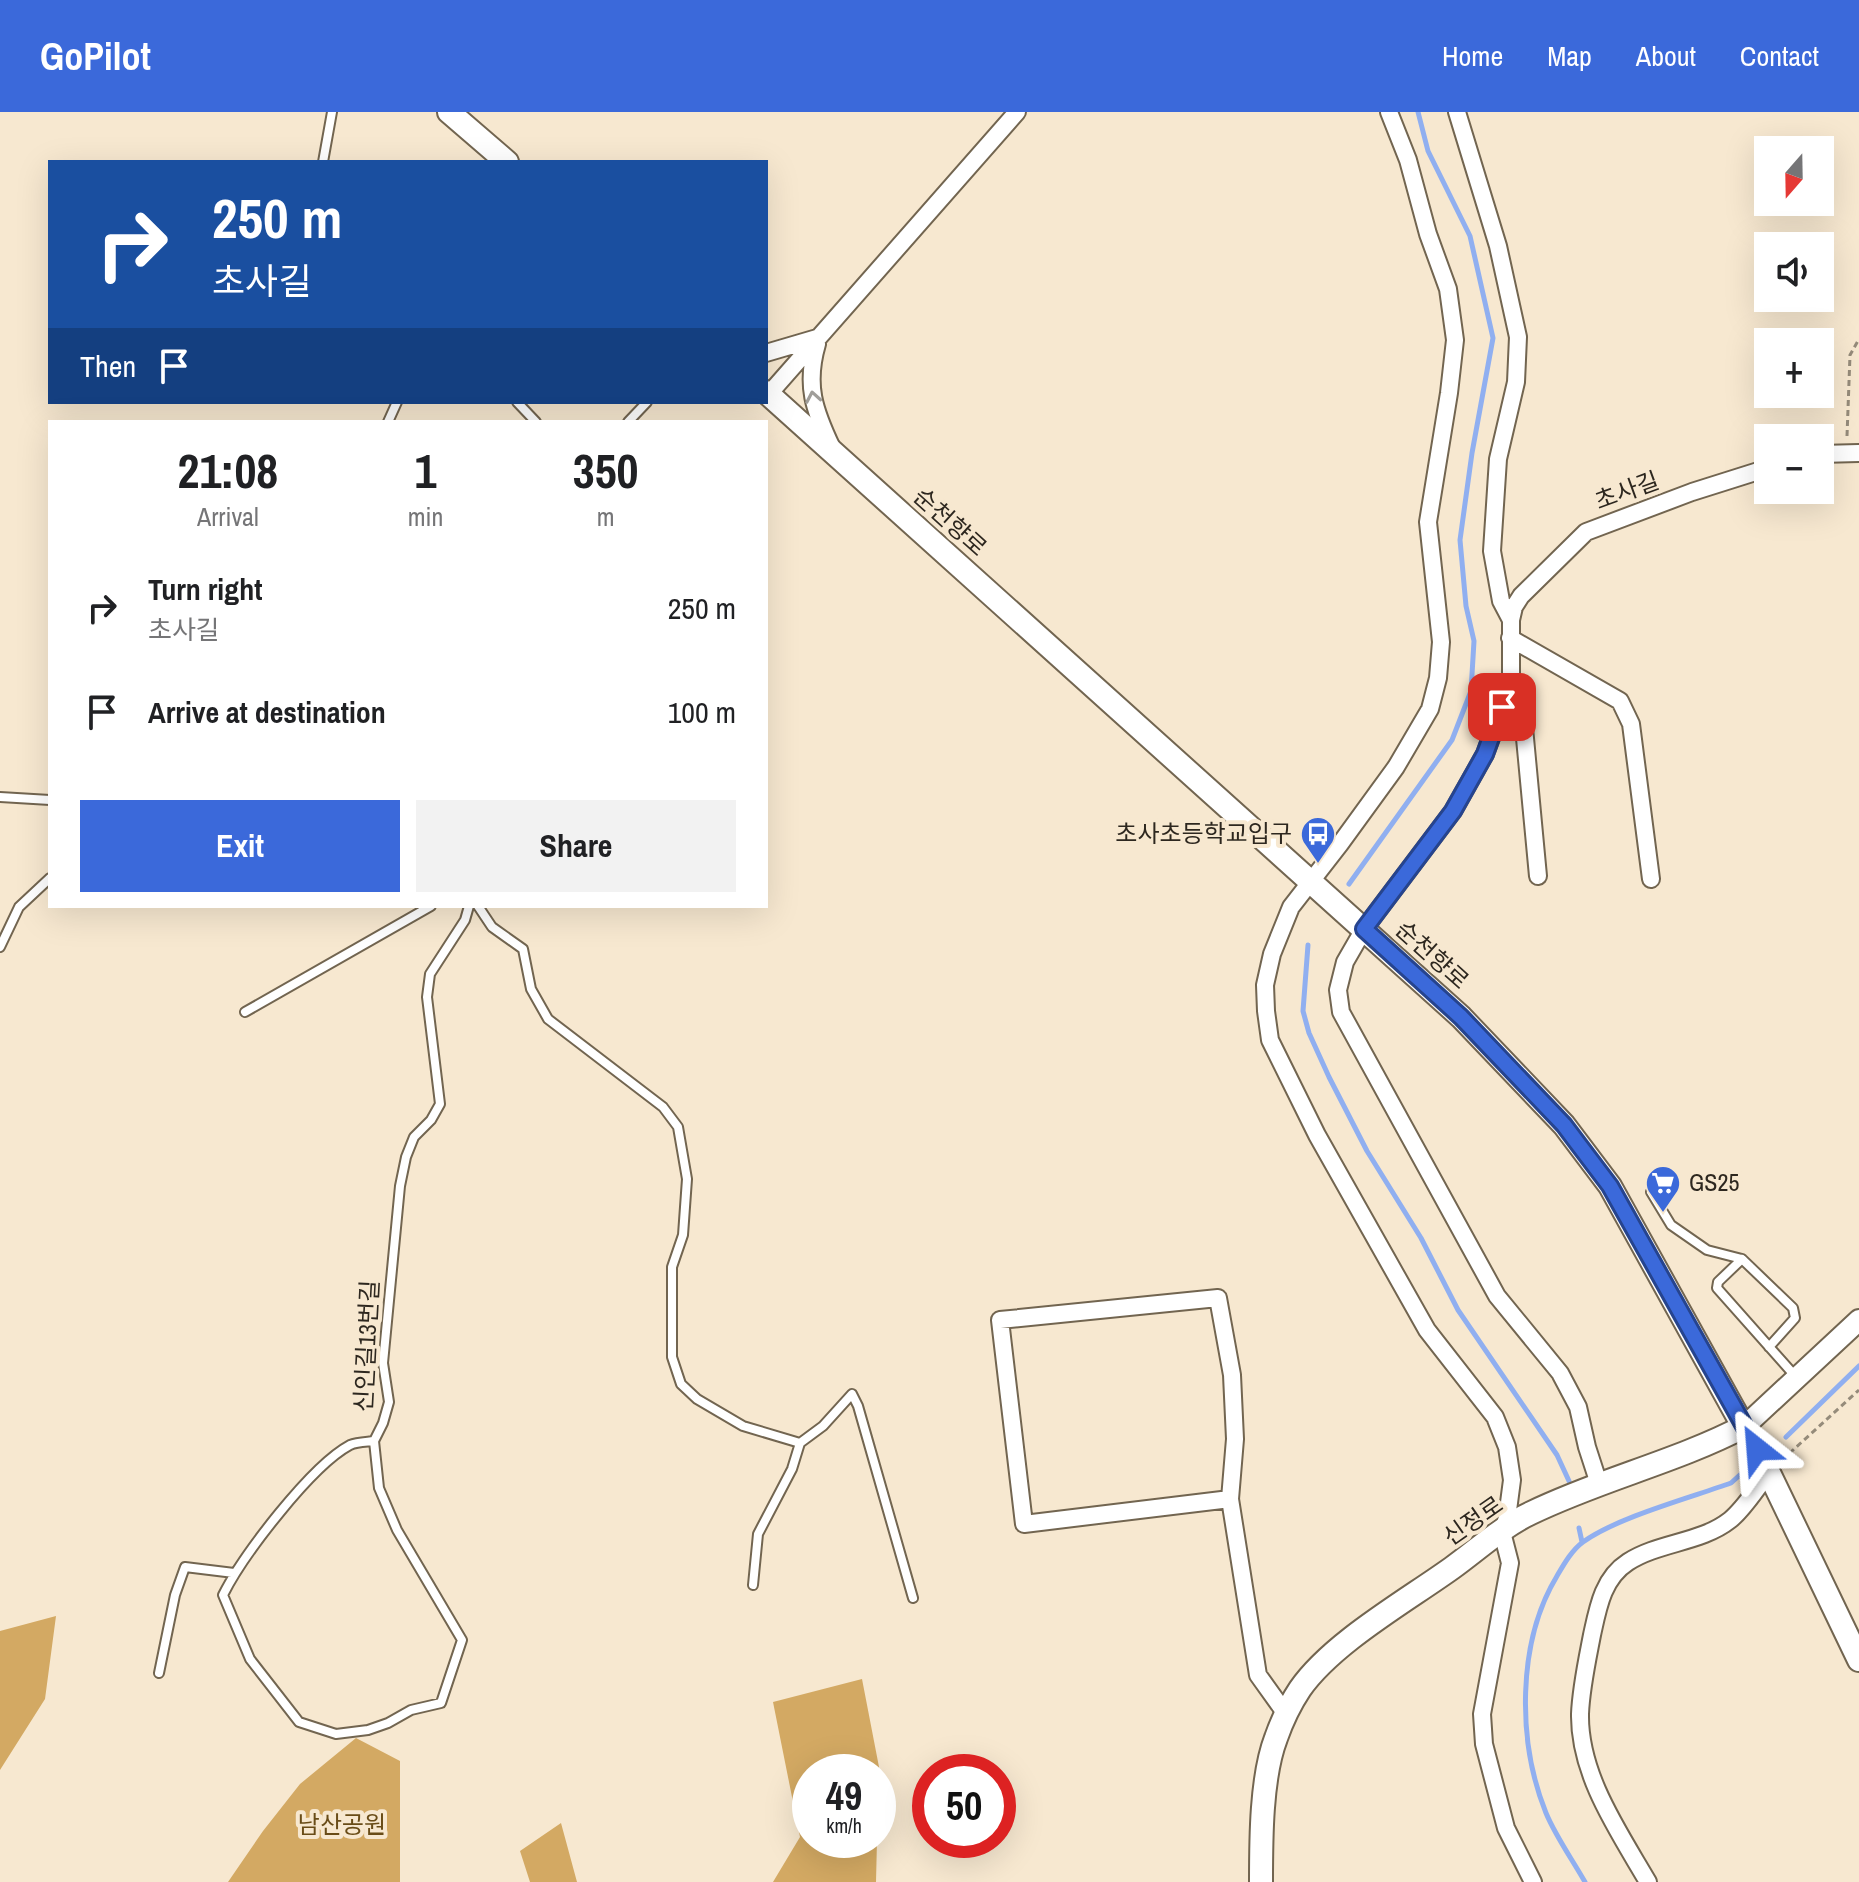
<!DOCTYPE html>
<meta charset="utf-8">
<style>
:root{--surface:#fff;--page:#f2f2f2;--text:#202124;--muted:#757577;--accent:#3b69da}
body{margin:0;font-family:"Archivo Narrow","Noto Sans KR",sans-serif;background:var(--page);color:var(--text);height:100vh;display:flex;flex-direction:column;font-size:30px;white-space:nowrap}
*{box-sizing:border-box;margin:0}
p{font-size:26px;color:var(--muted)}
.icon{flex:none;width:44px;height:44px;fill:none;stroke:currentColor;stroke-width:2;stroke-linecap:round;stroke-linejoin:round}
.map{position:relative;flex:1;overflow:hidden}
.details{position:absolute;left:48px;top:308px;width:720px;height:488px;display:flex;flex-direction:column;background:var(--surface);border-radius:0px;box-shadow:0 8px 32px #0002}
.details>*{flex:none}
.hud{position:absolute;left:48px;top:48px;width:720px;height:244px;border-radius:0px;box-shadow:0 8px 32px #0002;background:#1a4fa0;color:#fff;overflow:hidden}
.needle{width:52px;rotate:200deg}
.controls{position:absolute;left:1754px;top:24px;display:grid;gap:16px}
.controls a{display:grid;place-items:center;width:80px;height:80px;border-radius:0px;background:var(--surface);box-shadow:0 8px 32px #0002;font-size:40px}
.speed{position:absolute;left:792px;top:1642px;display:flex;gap:16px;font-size:40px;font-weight:700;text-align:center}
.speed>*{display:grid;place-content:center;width:104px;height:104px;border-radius:50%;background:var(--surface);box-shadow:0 8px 32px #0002;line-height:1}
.speed small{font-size:20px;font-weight:400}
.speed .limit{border:12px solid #d22;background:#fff;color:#111}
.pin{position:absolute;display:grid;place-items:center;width:68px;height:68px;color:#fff;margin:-34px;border-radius:16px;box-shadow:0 4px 12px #0006}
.me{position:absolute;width:88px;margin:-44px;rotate:332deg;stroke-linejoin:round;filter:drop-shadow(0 0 6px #0008)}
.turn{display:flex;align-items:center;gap:28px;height:168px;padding:0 32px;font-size:36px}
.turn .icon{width:104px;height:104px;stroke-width:2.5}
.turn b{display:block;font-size:56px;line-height:68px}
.then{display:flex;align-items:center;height:76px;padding:0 32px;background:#0003;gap:16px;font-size:30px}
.eta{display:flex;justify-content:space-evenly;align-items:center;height:136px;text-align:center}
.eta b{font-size:48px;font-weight:700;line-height:56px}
.primary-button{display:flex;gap:16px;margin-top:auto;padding:16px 32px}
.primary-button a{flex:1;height:92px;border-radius:0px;background:var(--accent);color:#fff;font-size:32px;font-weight:700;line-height:92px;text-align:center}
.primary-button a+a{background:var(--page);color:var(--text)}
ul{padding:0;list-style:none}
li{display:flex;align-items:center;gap:24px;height:104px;padding:0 32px}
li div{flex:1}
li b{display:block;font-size:30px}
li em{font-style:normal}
header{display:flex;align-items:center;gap:48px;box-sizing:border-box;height:112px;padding:0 40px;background:var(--accent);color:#fff}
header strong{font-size:38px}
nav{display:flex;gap:44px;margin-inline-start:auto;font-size:28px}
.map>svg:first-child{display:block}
</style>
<header>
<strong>GoPilot</strong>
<nav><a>Home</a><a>Map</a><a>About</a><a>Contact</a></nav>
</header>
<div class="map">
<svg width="1859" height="1770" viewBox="0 0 1859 1770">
<rect width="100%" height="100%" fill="#f7e8d0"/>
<path fill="#d3a963" d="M56 1504 45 1587 0 1658V1519Z
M862 1567 879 1655 878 1697V1660H810V1728H877L876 1770H773L800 1725 773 1590Z
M356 1626 400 1649V1770H228L263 1719 300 1672Z
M561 1711 577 1770H530L520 1739Z"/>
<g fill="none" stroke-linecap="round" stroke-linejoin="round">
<path stroke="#90aff0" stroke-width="5" d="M1349 772 1452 628 1471 579 1474 529 1466 494 1460 428 1472 341 1493 226 1470 124 1428 39 1418 0
M1308 833 1303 899 1309 921 1329 965 1367 1039 1421 1126 1458 1198 1557 1343 1569 1369
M1786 1325 1859 1254
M1579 1416 1582 1430
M1585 1770C1572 1747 1556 1725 1546 1701 1517 1629 1517 1530 1557 1464 1564 1452 1572 1438 1583 1430 1618 1405 1689 1386 1731 1371L1742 1361"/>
<g stroke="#726550" stroke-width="12">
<path id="service" d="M323 50 332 0
M517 290 536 310
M388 310 397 290
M628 310 647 290
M0 685 50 688
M478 794 492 815 523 837 531 877 548 907 663 995 678 1015 687 1067 683 1123 672 1155V1245L681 1272 697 1287 743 1314 800 1331 792 1357 758 1422 753 1473
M0 835 19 795 50 766
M245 900 431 794
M1651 1080 1671 1113 1707 1138 1742 1147 1793 1196 1795 1206 1769 1235
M1742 1147 1718 1170 1717 1176 1796 1265
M374 1329 379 1376 397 1418 462 1528 441 1591 411 1598 388 1611 368 1618 336 1622 299 1610 250 1547 223 1483C243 1443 311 1354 350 1333 357 1330 366 1330 374 1329L383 1311 389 1290 383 1251 400 1074 406 1045 414 1025 431 1008 440 992 427 885 430 862 465 808 469 794
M800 1331 823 1314 852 1282 858 1294 913 1486
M159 1561 175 1483 185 1455 234 1461"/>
</g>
<g stroke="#726550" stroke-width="20">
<path id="minor" d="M1389 0 1408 48 1428 122 1448 177 1455 228 1449 281 1428 410 1441 530 1438 566 1430 597 1396 655 1340 732 1291 795 1272 842 1265 873 1266 899 1270 928 1317 1023 1427 1218 1495 1305 1507 1335 1512 1368 1507 1406 1502 1420 1510 1451 1482 1602 1484 1632 1506 1716 1533 1770
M1457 0 1498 134 1518 225 1516 270 1498 347 1492 439 1501 489 1511 508
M817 232C805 273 814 298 832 336
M766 241 817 226
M769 282 1017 0
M1820 342 1859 341
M1510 526 1620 589 1631 612 1651 767
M1511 572 1485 642 1453 699 1364 817 1345 850 1338 878 1341 900 1497 1184 1560 1261 1578 1295 1587 1335 1599 1372
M1538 764 1523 605 1518 585 1511 572V508L1514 495 1521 484 1586 420 1692 380 1768 356
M1230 1387 1024 1412 1000 1208 1218 1186 1232 1263 1235 1327 1230 1387 1258 1563 1286 1602
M1648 1770C1619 1720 1579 1663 1580 1602 1581 1576 1587 1549 1592 1523 1598 1495 1603 1466 1628 1450 1659 1430 1701 1431 1730 1408 1745 1396 1757 1375 1769 1361"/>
</g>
<g stroke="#726550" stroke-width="24">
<path id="tertiary" d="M1745 1314 1859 1208"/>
</g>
<g stroke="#726550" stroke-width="26">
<path id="secondary" d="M449 0 507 50
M766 280 1461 905 1564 1013 1610 1074 1769 1361 1859 1548
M1261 1770C1261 1728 1261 1665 1276 1626 1282 1609 1290 1592 1300 1577 1332 1531 1406 1489 1452 1456 1477 1438 1503 1414 1531 1401 1601 1367 1676 1350 1745 1314"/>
</g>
<path stroke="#958b7a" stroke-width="3" stroke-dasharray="6 4" stroke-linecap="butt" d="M1847 324 1850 243 1859 227
M1782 1348 1859 1278"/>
<use href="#service" stroke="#fff" stroke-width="8"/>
<use href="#minor" stroke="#fff" stroke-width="16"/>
<use href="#tertiary" stroke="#fff" stroke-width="20"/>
<use href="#secondary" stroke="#fff" stroke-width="22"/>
</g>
<defs><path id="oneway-chevron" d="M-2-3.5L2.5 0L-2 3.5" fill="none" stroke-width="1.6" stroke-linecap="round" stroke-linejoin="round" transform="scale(2)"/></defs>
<use stroke="#a09e9a" href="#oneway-chevron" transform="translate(813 285) rotate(-100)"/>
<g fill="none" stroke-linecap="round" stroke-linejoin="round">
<g stroke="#26448e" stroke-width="20">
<path id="route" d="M1502 595 1485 642 1453 699 1364 817 1461 905 1564 1013 1579 1033 1610 1074 1757 1337"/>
</g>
<use href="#route" stroke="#3b69da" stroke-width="14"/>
</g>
<defs>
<g id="bus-pin" transform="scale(1.8)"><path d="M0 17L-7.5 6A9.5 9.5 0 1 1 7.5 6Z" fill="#3b69da" stroke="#f7e8d0"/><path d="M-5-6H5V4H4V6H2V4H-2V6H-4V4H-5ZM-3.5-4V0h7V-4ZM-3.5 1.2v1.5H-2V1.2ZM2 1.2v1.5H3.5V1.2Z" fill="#fff"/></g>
<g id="supermarket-pin" transform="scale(1.8)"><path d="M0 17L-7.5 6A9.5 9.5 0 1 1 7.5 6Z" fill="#3b69da" stroke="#f7e8d0"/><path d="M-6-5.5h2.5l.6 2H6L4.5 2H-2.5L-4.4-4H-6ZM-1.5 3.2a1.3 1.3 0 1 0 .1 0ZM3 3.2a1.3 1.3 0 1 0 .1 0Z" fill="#fff"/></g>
</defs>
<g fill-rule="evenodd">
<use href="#bus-pin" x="1318" y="722"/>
<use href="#supermarket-pin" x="1663" y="1071"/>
</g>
<g text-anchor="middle" stroke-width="8" stroke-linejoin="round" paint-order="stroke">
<g font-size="24" fill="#2d271f" stroke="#f7e8d0">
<text transform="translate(1627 379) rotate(-20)" y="8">초사길</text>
<text transform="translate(950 410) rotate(42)" y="8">순천향로</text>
<text transform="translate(1432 843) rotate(42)" y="8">순천향로</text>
<text transform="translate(367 1234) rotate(-87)" y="8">신인길13번길</text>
<text transform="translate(1473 1409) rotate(-35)" y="8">신정로</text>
</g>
<g font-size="24" fill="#2d271f" stroke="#f7e8d0" text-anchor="end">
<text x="1292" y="730">초사초등학교입구</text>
<text x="1689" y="1079" text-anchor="start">GS25</text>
</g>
<g font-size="24" fill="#694c17" stroke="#f7e8d0">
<text x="342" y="1721">남산공원</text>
</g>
</g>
</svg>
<div class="controls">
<a><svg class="needle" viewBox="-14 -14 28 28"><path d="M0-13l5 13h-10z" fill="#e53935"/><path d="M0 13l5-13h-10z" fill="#757577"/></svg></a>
<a><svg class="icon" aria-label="sound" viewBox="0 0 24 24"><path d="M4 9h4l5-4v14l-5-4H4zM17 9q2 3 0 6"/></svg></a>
<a>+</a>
<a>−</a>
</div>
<div class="speed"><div>49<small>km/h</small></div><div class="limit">50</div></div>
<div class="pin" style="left:1502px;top:595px;background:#d93025"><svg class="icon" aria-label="arrive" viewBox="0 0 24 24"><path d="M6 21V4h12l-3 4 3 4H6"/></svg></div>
<svg class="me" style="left:1757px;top:1337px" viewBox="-20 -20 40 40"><path d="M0-17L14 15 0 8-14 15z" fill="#3b69da" stroke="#fff" stroke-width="4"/></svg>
<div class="hud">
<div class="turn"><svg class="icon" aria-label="right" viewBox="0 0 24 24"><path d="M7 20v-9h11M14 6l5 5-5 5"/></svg><div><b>250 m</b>초사길</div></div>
<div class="then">Then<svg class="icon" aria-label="arrive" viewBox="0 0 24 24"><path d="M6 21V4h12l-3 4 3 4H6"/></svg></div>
</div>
<section class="details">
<div class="eta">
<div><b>21:08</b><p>Arrival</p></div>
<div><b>1</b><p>min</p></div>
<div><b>350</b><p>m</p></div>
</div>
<ul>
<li><svg class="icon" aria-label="right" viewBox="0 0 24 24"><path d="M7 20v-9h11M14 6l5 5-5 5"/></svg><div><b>Turn right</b><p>초사길</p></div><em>250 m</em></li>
<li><svg class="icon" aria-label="arrive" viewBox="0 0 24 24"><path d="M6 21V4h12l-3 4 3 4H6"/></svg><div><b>Arrive at destination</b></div><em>100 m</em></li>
</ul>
<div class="primary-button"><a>Exit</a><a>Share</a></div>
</section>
</div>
